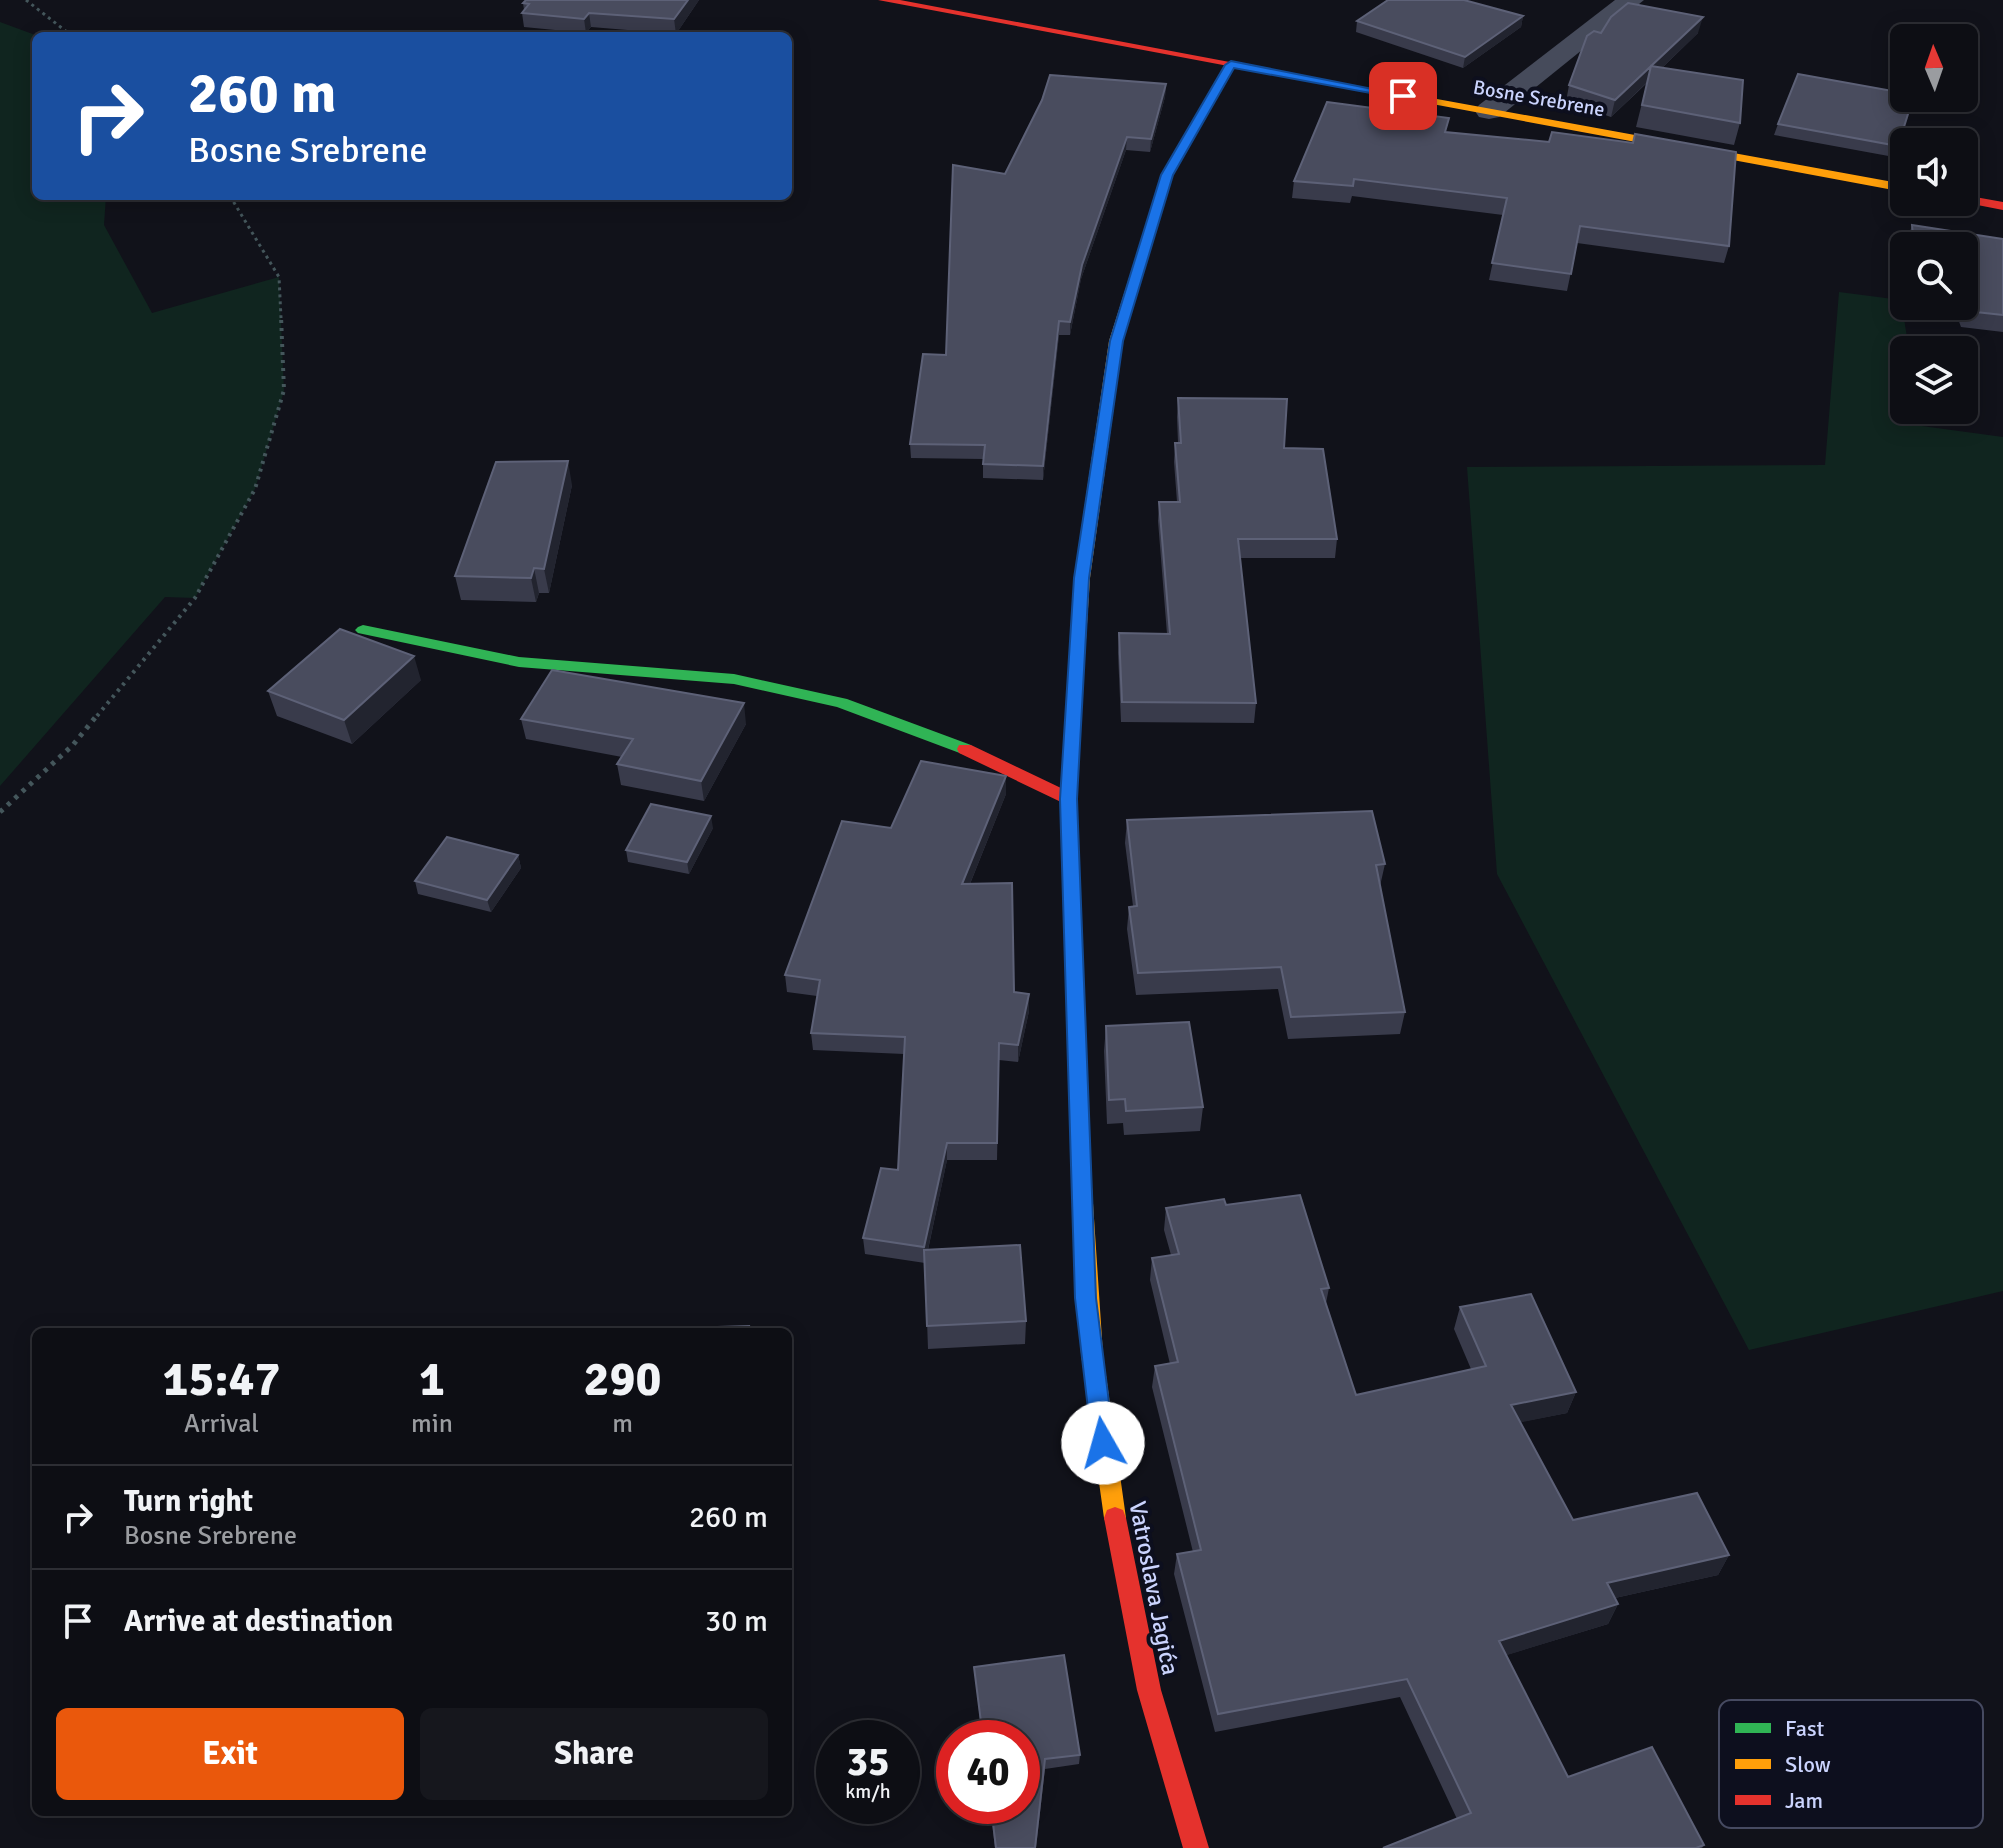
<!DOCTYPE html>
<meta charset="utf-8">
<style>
:root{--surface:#0d0e14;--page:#16171d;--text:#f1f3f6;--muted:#9a9ca0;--line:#2d2e34;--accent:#ea580c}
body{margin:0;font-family:Signika,sans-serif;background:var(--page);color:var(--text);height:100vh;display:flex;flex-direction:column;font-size:30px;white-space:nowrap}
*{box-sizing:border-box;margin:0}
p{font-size:26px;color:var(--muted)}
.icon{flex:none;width:44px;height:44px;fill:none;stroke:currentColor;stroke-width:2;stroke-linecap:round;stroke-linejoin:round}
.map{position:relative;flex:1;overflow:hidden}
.sheet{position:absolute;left:32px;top:1328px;width:760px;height:488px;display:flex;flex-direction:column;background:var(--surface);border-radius:12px;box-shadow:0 4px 20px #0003,0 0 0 2px var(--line)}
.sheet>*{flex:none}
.banner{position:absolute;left:32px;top:32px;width:760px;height:168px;border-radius:12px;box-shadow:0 4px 20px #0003,0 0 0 2px var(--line);background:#1a4fa0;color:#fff;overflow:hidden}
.needle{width:52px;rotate:358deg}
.controls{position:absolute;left:1890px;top:24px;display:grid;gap:16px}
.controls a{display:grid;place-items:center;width:88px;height:88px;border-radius:12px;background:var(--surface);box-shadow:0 4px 20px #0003,0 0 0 2px var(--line);font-size:40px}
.speed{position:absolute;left:816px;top:1720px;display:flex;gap:16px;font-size:40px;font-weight:700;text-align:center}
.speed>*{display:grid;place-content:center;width:104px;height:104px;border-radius:50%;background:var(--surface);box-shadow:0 4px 20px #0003,0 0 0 2px var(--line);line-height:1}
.speed small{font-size:20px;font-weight:400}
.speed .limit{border:12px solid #d22;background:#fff;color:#111}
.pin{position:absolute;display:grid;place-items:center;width:68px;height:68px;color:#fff;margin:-34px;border-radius:16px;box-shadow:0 4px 12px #0006}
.me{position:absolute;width:88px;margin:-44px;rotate:353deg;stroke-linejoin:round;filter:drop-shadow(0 0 6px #0008)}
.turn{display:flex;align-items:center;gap:28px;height:168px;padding:0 24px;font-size:36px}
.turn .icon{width:104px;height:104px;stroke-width:2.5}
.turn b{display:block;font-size:56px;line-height:68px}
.eta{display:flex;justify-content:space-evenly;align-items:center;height:136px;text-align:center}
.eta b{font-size:48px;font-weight:700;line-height:56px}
.action{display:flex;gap:16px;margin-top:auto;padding:16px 24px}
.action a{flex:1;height:92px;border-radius:12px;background:var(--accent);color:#fff;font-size:32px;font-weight:700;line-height:92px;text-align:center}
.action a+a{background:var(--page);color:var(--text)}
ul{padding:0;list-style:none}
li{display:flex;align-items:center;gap:24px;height:104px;padding:0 24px;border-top:2px solid var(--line)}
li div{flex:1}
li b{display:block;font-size:30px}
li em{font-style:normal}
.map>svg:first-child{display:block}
</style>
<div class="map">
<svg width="2003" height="1848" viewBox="0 0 2003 1848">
<rect width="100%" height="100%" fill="#11121a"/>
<path fill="#10251f" d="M0 22 38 36 36 196H106L104 225 152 313 279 277 284 391 255 489 195 598 165 597 0 786Z
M1839 292 1901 300 1909 350H1904V410H1919L1922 426 2003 437V1291L1749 1350 1497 874 1467 467 1825 465Z"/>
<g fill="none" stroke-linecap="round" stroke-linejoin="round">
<path stroke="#44565b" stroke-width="3" stroke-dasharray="3 4" stroke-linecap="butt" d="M26 0 72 36
M230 196 279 277 281 318"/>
<path stroke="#44565b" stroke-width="4" stroke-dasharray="3 5" stroke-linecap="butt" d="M97 716 195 598 255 489 284 390 281 316"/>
<path stroke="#44565b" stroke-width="5" stroke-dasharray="4 6" stroke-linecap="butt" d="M0 812 73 745 98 714"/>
<path fill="#464b5b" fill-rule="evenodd" d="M1615 0H1644L1499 117 1489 119 1479 117 1475 111 1479 105Z"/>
<path fill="#30b455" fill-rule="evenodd" d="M1227 63 1236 65 1173 175 1156 231 1146 234 1144 231 1161 175Z
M363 625 519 657 734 674 847 699 971 745 973 749 965 755 837 707 734 684 519 667 358 633 355 630 358 627Z"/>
<path fill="#ff9f0a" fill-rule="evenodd" d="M1404 93 1904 184V192L1400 98 1398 96Z
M1150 227 1156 231 1123 341 1090 578 1085 655 1077 660 1069 655 1074 578 1109 341 1144 231Z
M1082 1180 1089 1182 1092 1188 1103 1354 1126 1518 1123 1526 1115 1529 1107 1526 1104 1518 1081 1354 1072 1188 1075 1182Z"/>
<path fill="#e5322d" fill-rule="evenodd" d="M878 0H900L1410 96 1404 99Z
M1964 195 2003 202V210L1962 202Z
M1077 650 1085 655 1077 799 1092 1188 1089 1194 1082 1196 1075 1194 1072 1188 1061 802 959 753 957 749 959 745H971L1061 788 1069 655Z
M1115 1507 1123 1510 1126 1518 1161 1690 1209 1848H1183L1137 1690 1104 1518 1107 1510Z"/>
</g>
<path fill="#393b4b" d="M699 0 676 34 591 27 586 33 524 27 522 13 524 10 523 3Z
M1523 16 1521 27 1463 68 1356 32 1357 21Z
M1601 33H1698L1663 67 1740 123 1734 145 1636 127 1647 83 1611 117 1566 102 1569 85Z
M1166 84 1165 97 1150 152 1126 150 1081 279 1070 335H1059L1043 480 983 478V459L911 458 910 444 946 355 1005 174Z
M1913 98 1894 157 1774 135 1778 124Z
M1447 132 1729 246 1724 263 1577 243 1567 291 1489 280 1503 215 1352 196 1350 203 1292 198 1294 181Z
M1912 225 2003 239V332L1961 327 1954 308 1938 306H1964V246H1907V242Z
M1178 398 1284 448 1337 539 1335 558H1240L1256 703 1254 723 1121 722 1118 653 1119 633 1167 634 1158 521 1159 502H1177L1174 462 1175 443H1178L1177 417Z
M572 485 549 593H539L536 602 461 600 455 576Z
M421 680 352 744 277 716 268 691Z
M521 719 746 724 704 801 621 785 617 764 622 757 526 739Z
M1006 794 970 884 1014 992 1029 994V1011L1018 1062 999 1060 997 1160H947L928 1250 1026 1321 1025 1344 928 1349 925 1263 865 1254 863 1238 898 1170 904 1054 813 1050 811 1033 817 996 787 992 785 975 891 828Z
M1127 820 1385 864 1380 886 1405 1012 1400 1034 1288 1039 1278 989 1136 995 1127 929 1129 907 1133 906 1125 843Z
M713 828 689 874 628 862 626 850Z
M518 855 521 868 491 912 418 894 415 881Z
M1106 1026 1203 1107 1200 1131 1124 1135 1123 1123 1107 1124 1104 1051Z
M1226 1205 1329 1288 1326 1303 1356 1395 1471 1369 1454 1329 1460 1307 1576 1392 1567 1413 1520 1422 1573 1520 1729 1555 1718 1575 1615 1598 1618 1604 1608 1624 1506 1655 1568 1777 1704 1845 1702 1848H1383L1457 1819 1400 1697 1215 1732 1174 1574 1177 1554 1193 1552 1152 1387 1155 1366 1170 1364 1150 1280 1152 1258 1171 1255 1164 1230 1166 1208Z
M974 1667 1080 1755 1079 1764 1045 1769 1036 1848H995L990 1806H1022V1738H982Z"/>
<path fill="#22242f" d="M688 0H699L676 34 674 19Z
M589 13 591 27 586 33 584 19Z
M1523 16 1521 27 1463 68 1465 57Z
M1703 17 1698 33 1611 117 1615 100Z
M1166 84 1165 97 1150 152 1151 139Z
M1127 137 1126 150 1081 279 1070 335V322L1082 265Z
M1059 321V335L1043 480V466Z
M568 461 572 485 549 593 544 569Z
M534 568 539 593 536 602 531 578Z
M414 656 421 680 352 744 344 720Z
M744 703 746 724 704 801 701 781Z
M1006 776V794L963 901 962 884Z
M711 816 713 828 689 874 687 862Z
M518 855 521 868 491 912 487 900Z
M1029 994V1011L1018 1062V1045Z
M947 1143V1160L925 1263 924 1247Z
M1576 1392 1567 1413 1503 1426 1511 1405Z
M1729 1555 1718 1575 1597 1602 1607 1583Z
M1618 1604 1608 1624 1491 1660 1499 1641Z"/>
<path fill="#494c5e" stroke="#5d6177" stroke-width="2" d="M526 0H688L674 19 589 13 584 19 522 13 529 4 523 3Z
M1388 0H1464L1523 16 1465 57 1357 21Z
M1628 3 1703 17 1615 100 1569 85 1587 36 1594 31 1601 33 1611 17Z
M1651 66 1743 80 1740 123 1642 105Z
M1798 74 1904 93V98H1913L1898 146 1778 124Z
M1050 75 1166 84 1151 139 1127 137 1082 265 1070 322 1059 321 1043 466 983 464 985 445 910 444 923 354 946 355 953 165 1005 174 1042 100Z
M1327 102 1449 118 1445 132 1549 142 1552 132 1633 143 1635 134 1736 152 1729 246 1580 226 1571 274 1492 263 1507 198 1354 179 1353 186 1294 181Z
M1912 225 2003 239V315L1967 311 1964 302V246H1914Z
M1178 398 1287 399 1284 448 1323 449 1337 539H1238L1256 703 1122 702 1119 633 1170 634 1159 502H1180L1175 443H1181Z
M568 461 544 569 534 568 531 578 455 576 496 462Z
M340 629 414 656 344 720 268 691Z
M552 670 744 703 701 781 617 764 633 739 521 719Z
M921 761 1006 776 962 884 1012 883 1014 992 1029 994 1018 1045 999 1043 997 1143H947L924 1247 863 1238 881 1168 898 1170 905 1037 811 1033 820 980 785 975 842 821 891 828Z
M651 804 711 816 687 862 626 850Z
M1372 811 1385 864 1376 865 1405 1012 1291 1017 1281 967 1138 973 1129 907 1137 906 1127 820Z
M447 837 518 855 487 900 415 881Z
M1189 1022 1203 1107 1126 1111 1125 1099 1109 1100 1106 1026Z
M1300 1195 1329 1288 1321 1289 1356 1395 1486 1366 1460 1307 1531 1294 1576 1392 1511 1405 1573 1520 1697 1493 1729 1555 1607 1583 1618 1604 1499 1641 1568 1777 1652 1747 1704 1845 1696 1848H1383L1471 1813 1407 1679 1218 1714 1177 1554 1201 1550 1155 1366 1178 1362 1152 1258 1179 1254 1166 1208 1224 1199 1226 1205Z
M1020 1245 1026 1321 927 1326 924 1250Z
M749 1326 748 1332H685V1328Z
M1064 1655 1080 1755 1045 1759 1035 1848H996L991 1806H1022V1738H983L974 1667Z"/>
<path fill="#1a73e8" stroke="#114b97" stroke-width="2" d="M1231 61 1408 96 1403 99 1234 68 1173 175 1123 341 1089 578 1077 799 1096 1298 1114 1443 1111 1450 1103 1453 1095 1450 1092 1443 1075 1298 1060 799 1074 578 1110 341 1161 175 1225 65Z"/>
<g text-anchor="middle" stroke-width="8" stroke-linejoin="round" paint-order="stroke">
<g font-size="20" fill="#cbd4fe" stroke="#0d0f1e">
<text transform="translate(1539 98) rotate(10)" y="7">Bosne Srebrene</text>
</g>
<g font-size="24" fill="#cbd4fe" stroke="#0d0f1e">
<text transform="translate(1154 1588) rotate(79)" y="8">Vatroslava Jagića</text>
</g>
</g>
<rect x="1719" y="1700" width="264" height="128" rx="12" fill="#0d0f1e" stroke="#464a61" stroke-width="2"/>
<rect x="1735" y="1723" width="36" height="10" fill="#30b455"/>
<rect x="1735" y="1759" width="36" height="10" fill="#ff9f0a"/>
<rect x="1735" y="1795" width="36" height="10" fill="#e5322d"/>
<g font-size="22" fill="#cbd4fe">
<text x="1785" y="1736">Fast</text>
<text x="1785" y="1772">Slow</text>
<text x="1785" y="1808">Jam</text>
</g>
</svg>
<div class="controls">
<a><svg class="needle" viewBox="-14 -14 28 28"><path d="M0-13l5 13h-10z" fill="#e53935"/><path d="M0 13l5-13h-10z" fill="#9a9ca0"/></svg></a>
<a><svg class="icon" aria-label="sound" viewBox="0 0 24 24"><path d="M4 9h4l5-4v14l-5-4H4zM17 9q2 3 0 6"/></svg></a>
<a><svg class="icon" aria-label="search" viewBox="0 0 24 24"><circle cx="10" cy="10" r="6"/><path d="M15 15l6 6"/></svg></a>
<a><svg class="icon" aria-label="layers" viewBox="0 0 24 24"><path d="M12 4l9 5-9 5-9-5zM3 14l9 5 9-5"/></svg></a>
</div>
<div class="speed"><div>35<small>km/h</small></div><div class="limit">40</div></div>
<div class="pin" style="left:1403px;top:96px;background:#d93025"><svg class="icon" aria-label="arrive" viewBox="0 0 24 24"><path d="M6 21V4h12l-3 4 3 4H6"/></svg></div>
<svg class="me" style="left:1103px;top:1443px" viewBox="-20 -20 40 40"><circle r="19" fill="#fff"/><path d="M0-13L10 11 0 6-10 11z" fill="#1a73e8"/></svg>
<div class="banner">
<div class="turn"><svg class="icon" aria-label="right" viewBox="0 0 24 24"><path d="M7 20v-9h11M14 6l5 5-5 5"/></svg><div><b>260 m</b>Bosne Srebrene</div></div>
</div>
<section class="sheet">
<div class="eta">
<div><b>15:47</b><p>Arrival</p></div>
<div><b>1</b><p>min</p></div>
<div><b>290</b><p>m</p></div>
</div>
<ul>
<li><svg class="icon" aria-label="right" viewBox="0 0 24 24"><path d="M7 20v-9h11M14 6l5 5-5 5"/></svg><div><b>Turn right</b><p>Bosne Srebrene</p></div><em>260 m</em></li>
<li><svg class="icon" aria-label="arrive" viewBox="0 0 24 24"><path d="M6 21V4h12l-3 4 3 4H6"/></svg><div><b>Arrive at destination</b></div><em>30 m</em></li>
</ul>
<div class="action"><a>Exit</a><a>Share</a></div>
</section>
</div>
